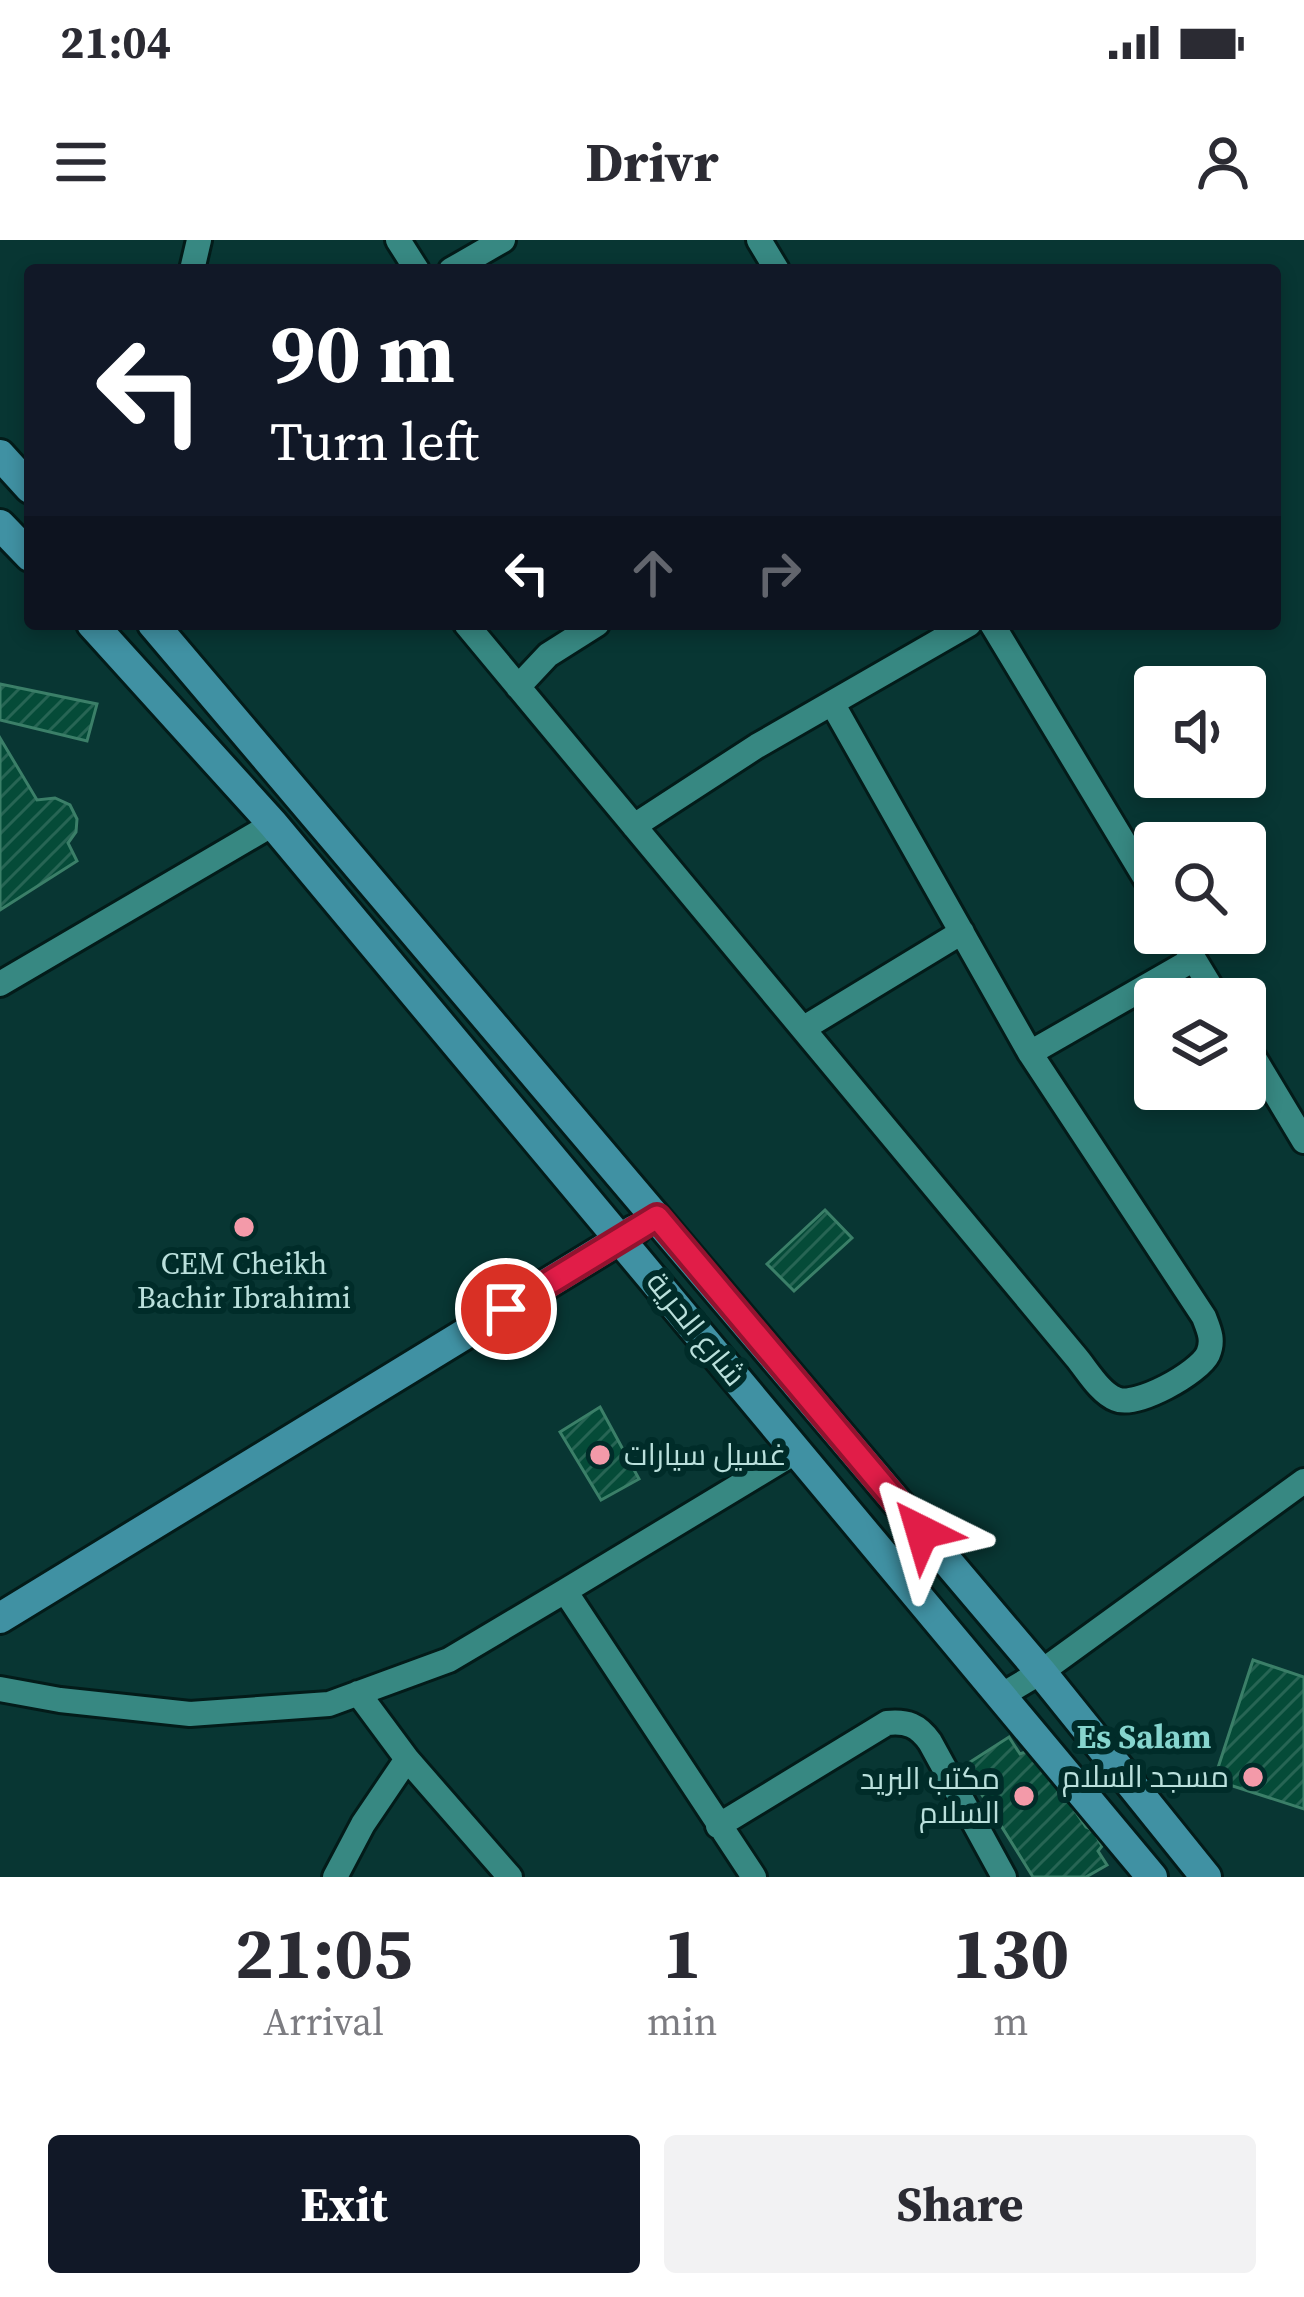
<!DOCTYPE html>
<meta charset="utf-8">
<style>
:root{--surface:#fff;--page:#f2f2f3;--text:#2b2b33;--muted:#7c7c81;--accent:#111827}
body{margin:0;font-family:"Source Serif 4",Cairo,serif;background:var(--page);color:var(--text);height:100vh;display:flex;flex-direction:column;font-size:45px;white-space:nowrap}
*{box-sizing:border-box;margin:0}
p{font-size:39px;color:var(--muted)}
.icon{flex:none;width:66px;height:66px;fill:none;stroke:currentColor;stroke-width:2;stroke-linecap:round;stroke-linejoin:round}
.map{position:relative;height:1637px;overflow:hidden}
.sheet{display:flex;flex-direction:column;background:var(--surface);flex:1}
.sheet>*{flex:none}
.top-card{position:absolute;left:24px;top:24px;width:1257px;height:366px;border-radius:12px;box-shadow:0 6px 18px #0003;background:#111827;color:#fff;overflow:hidden}
.fabs{position:absolute;left:1134px;top:426px;display:grid;gap:24px}
.fabs a{display:grid;place-items:center;width:132px;height:132px;border-radius:12px;background:var(--surface);box-shadow:0 6px 18px #0003;font-size:60px}
.pin{position:absolute;display:grid;place-items:center;width:102px;height:102px;color:#fff;margin:-51px;border:6px solid #fff;border-radius:50%;box-shadow:0 3px 12px #0007}
.me{position:absolute;width:132px;margin:-66px;rotate:320deg;stroke-linejoin:round;filter:drop-shadow(0 0 9px #0008)}
.turn{display:flex;align-items:center;gap:42px;height:252px;padding:0 48px;font-size:54px}
.turn .icon{width:156px;height:156px;stroke-width:2.5}
.turn b{display:block;font-size:84px;line-height:102px}
.lanes{display:flex;align-items:center;height:114px;padding:0 48px;background:#0003;justify-content:center;gap:60px;direction:ltr}
.lanes .off{opacity:.35}
.eta{display:flex;justify-content:space-evenly;align-items:center;height:204px;text-align:center}
.eta b{font-size:72px;font-weight:700;line-height:84px}
.action{display:flex;gap:24px;margin-top:auto;padding:24px 48px}
.action a{flex:1;height:138px;border-radius:12px;background:var(--accent);color:#fff;font-size:48px;font-weight:700;line-height:138px;text-align:center}
.action a+a{background:var(--page);color:var(--text)}
.status{display:flex;justify-content:space-between;align-items:center;height:84px;padding:0 60px;background:var(--surface);direction:ltr}
.status svg{height:33px;fill:currentColor}
header{display:flex;justify-content:space-between;align-items:center;height:156px;padding:0 48px;background:var(--surface);font-size:54px;font-weight:700}
.map>svg:first-child{display:block}
</style>
<div class="status"><b>21:04</b><svg viewBox="0 0 49 12"><path d="M0 12V9h3v3zM5 12V6h3v6zM10 12V3h3v9zM15 12V0h3v12zM26 1h20v11H26zM47 4h2v5h-2z"/></svg></div>
<header><svg class="icon" aria-label="menu" viewBox="0 0 24 24"><path d="M4 6h16M4 12h16M4 18h16"/></svg>Drivr<svg class="icon" aria-label="person" viewBox="0 0 24 24"><circle cx="12" cy="8" r="4"/><path d="M4 21q1-7 8-7t8 7"/></svg></header>
<div class="map">
<svg width="1304" height="1637" viewBox="0 0 1304 1637">
<defs>
<pattern id="building-hatch" width="6" height="6" patternUnits="userSpaceOnUse" patternTransform="scale(3)"><rect width="6" height="6" fill="#054b38"/><path d="M-1 1l2-2M0 6l6-6M5 7l2-2" fill="none" stroke="#276554"/></pattern>
</defs>
<rect width="100%" height="100%" fill="#083633"/>
<path fill="url(#building-hatch)" stroke="#3b7f68" stroke-width="3" d="M0 444 97 464 87 501 0 480Z
M0 498 37 560 55 558 70 565 77 579 76 592 68 603 77 621 0 670Z
M825 970 852 998 794 1051 767 1024Z
M600 1167 639 1239 601 1260 560 1192Z
M1253 1420 1304 1437V1569L1214 1540Z
M1009 1497 1020 1514 1033 1509 1086 1587 1093 1590 1102 1606 1098 1611 1107 1625 1086 1637H1033L964 1526Z"/>
<g fill="none" stroke-linecap="round" stroke-linejoin="round">
<g stroke="#031b19" stroke-width="30">
<path id="street" d="M398 0 417 30
M759 0 777 30
M192 30 199 0
M451 30 503 0
M466 384 1076 1117C1087 1130 1100 1153 1116 1159 1136 1168 1199 1133 1208 1114 1214 1100 1209 1090 1204 1077L1030 813
M992 384 1155 654
M518 447 548 415 597 384
M832 463 1030 813 1194 719
M634 586 757 506 969 384
M1178 693 1218 759
M0 744 273 584
M804 788 962 692
M1245 803 1304 901
M0 1449 60 1460 190 1474 329 1464 449 1420 565 1351
M358 1453 407 1519
M1002 1455 1041 1432 1304 1241
M718 1586 887 1483C907 1481 918 1485 930 1502L1004 1637
M335 1637 363 1584 407 1519 510 1637
M754 1637 565 1351 795 1212"/>
</g>
<g stroke="#031b19" stroke-width="36">
<path id="secondary" d="M0 215 30 248
M0 285 30 316
M92 384 273 584 1152 1637
M153 384 1041 1432 1206 1637
M0 1378 635 990"/>
</g>
<use href="#street" stroke="#378882" stroke-width="24"/>
<use href="#secondary" stroke="#4091a3" stroke-width="30"/>
</g>
<g fill="none" stroke-linecap="round" stroke-linejoin="round">
<g stroke="#92132f" stroke-width="30">
<path id="route" d="M506 1069 657 977 922 1292"/>
</g>
<use href="#route" stroke="#e11d48" stroke-width="21"/>
</g>
<g fill="#f39aa9" stroke="#002c29" stroke-width="4.5">
<circle cx="244" cy="987" r="12"/>
<circle cx="600" cy="1215" r="12"/>
<circle cx="1253" cy="1537" r="12"/>
<circle cx="1024" cy="1556" r="12"/>
</g>
<g text-anchor="middle" stroke-width="12" stroke-linejoin="round" paint-order="stroke">
<g font-size="30" fill="#bae0dc" stroke="#002c29" text-anchor="end">
<text x="244" y="1034" text-anchor="middle">CEM Cheikh<tspan x="244" dy="34">Bachir Ibrahimi</tspan></text>
<text x="624" y="1225" text-anchor="start">غسيل سيارات</text>
<text x="1229" y="1547">مسجد السلام</text>
<text x="1000" y="1549">مكتب البريد<tspan x="1000" dy="34">السلام</tspan></text>
</g>
<g font-size="30" fill="#bae0dc" stroke="#002c29">
<text transform="translate(696 1089) rotate(51)" y="10">شارع الحرية</text>
</g>
<g font-size="33" font-weight="bold" fill="#86d5ce" stroke="#002c29">
<text x="1144" y="1508">Es Salam</text>
</g>
</g>
</svg>
<div class="fabs">
<a><svg class="icon" aria-label="sound" viewBox="0 0 24 24"><path d="M4 9h4l5-4v14l-5-4H4zM17 9q2 3 0 6"/></svg></a>
<a><svg class="icon" aria-label="search" viewBox="0 0 24 24"><circle cx="10" cy="10" r="6"/><path d="M15 15l6 6"/></svg></a>
<a><svg class="icon" aria-label="layers" viewBox="0 0 24 24"><path d="M12 4l9 5-9 5-9-5zM3 14l9 5 9-5"/></svg></a>
</div>
<div class="pin" style="left:506px;top:1069px;background:#d93025"><svg class="icon" aria-label="arrive" viewBox="0 0 24 24"><path d="M6 21V4h12l-3 4 3 4H6"/></svg></div>
<svg class="me" style="left:922px;top:1292px" viewBox="-20 -20 40 40"><path d="M0-17L14 15 0 8-14 15z" fill="#e11d48" stroke="#fff" stroke-width="4"/></svg>
<div class="top-card">
<div class="turn"><svg class="icon" aria-label="left" viewBox="0 0 24 24"><path d="M17 20v-9H6M10 6l-5 5 5 5"/></svg><div><b>90 m</b>Turn left</div></div>
<div class="lanes"><svg class="icon" aria-label="left" viewBox="0 0 24 24"><path d="M17 20v-9H6M10 6l-5 5 5 5"/></svg><svg class="icon off" aria-label="ahead" viewBox="0 0 24 24"><path d="M12 20V5M6 11l6-6 6 6"/></svg><svg class="icon off" aria-label="right" viewBox="0 0 24 24"><path d="M7 20v-9h11M14 6l5 5-5 5"/></svg></div>
</div>
</div>
<section class="sheet">
<div class="eta">
<div><b>21:05</b><p>Arrival</p></div>
<div><b>1</b><p>min</p></div>
<div><b>130</b><p>m</p></div>
</div>
<div class="action"><a>Exit</a><a>Share</a></div>
</section>
